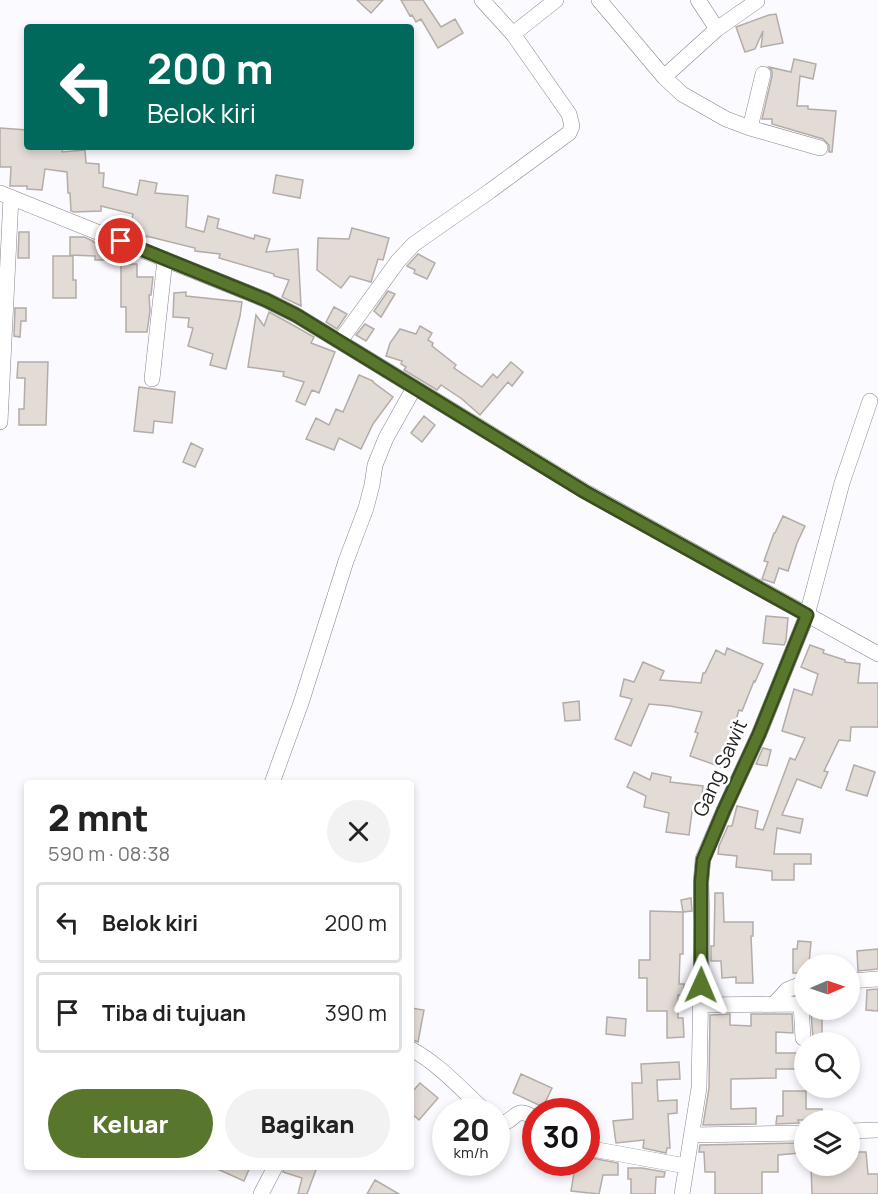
<!DOCTYPE html>
<html lang="id">
<meta charset="utf-8">
<style>
:root{--surface:#fff;--page:#f2f2f2;--text:#222;--muted:#767676;--line:#e0e0e0;--accent:#58772d}
body{margin:0;font-family:Manrope,sans-serif;background:var(--page);color:var(--text);height:100vh;display:flex;flex-direction:column;font-size:22px;white-space:nowrap}
*{box-sizing:border-box;margin:0}
p{font-size:20px;color:var(--muted)}
.icon{flex:none;width:33px;height:33px;fill:none;stroke:currentColor;stroke-width:2;stroke-linecap:round;stroke-linejoin:round}
.map{position:relative;flex:1;overflow:hidden}
.side{position:absolute;left:24px;top:780px;width:390px;height:390px;display:flex;flex-direction:column;background:var(--surface);border-radius:6px;box-shadow:0 3px 9px #0003}
.side>*{flex:none}
.guide{position:absolute;left:24px;top:24px;width:390px;height:126px;border-radius:6px;box-shadow:0 3px 9px #0003;background:#00695c;color:#fff;overflow:hidden}
.needle{width:39px;rotate:88deg}
.tools{position:absolute;left:794px;top:954px;display:grid;gap:12px}
.tools a{display:grid;place-items:center;width:66px;height:66px;border-radius:50%;background:var(--surface);box-shadow:0 3px 9px #0003;font-size:30px}
.speed{position:absolute;left:432px;top:1098px;display:flex;gap:12px;font-size:30px;font-weight:700;text-align:center}
.speed>*{display:grid;place-content:center;width:78px;height:78px;border-radius:50%;background:var(--surface);box-shadow:0 3px 9px #0003;line-height:1}
.speed small{font-size:15px;font-weight:400}
.speed .limit{border:9px solid #d22;background:#fff;color:#111}
.pin{position:absolute;display:grid;place-items:center;width:51px;height:51px;color:#fff;margin:-26px;border:3px solid #fff;border-radius:50%;box-shadow:0 2px 6px #0007}
.me{position:absolute;width:66px;margin:-33px;rotate:1deg;stroke-linejoin:round;filter:drop-shadow(0 0 4px #0008)}
.turn{display:flex;align-items:center;gap:21px;height:126px;padding:0 24px;font-size:27px}
.turn .icon{width:78px;height:78px;stroke-width:2.5}
.turn b{display:block;font-size:42px;line-height:51px}
.round{display:grid;place-items:center;flex:none;width:63px;height:63px;border-radius:32px;background:var(--page)}
.overview{display:flex;align-items:center;justify-content:space-between;height:102px;padding:0 24px}
h1{font-size:36px;font-weight:800;line-height:45px}
.action{display:flex;gap:12px;margin-top:auto;padding:12px 24px}
.action a{flex:1;height:69px;border-radius:36px;background:var(--accent);color:#fff;font-size:24px;font-weight:800;line-height:69px;text-align:center}
.action a+a{background:var(--page);color:var(--text)}
ul{padding:0;list-style:none}
li{display:flex;align-items:center;gap:18px;height:81px;margin:0 12px 9px;padding:0 12px;border:3px solid var(--line);border-radius:6px}
li div{flex:1}
li b{display:block;font-size:22px}
li em{font-style:normal}
.map>svg:first-child{display:block}
</style>
<div class="map">
<svg width="878" height="1194" viewBox="0 0 878 1194">
<rect width="100%" height="100%" fill="#fafaff"/>
<path fill="#e3dbd6" stroke="#b4aca7" stroke-width="1.5" d="M357 0H383L371 13Z
M401 0H423L441 27 455 19 463 33 438 48 421 19 416 22 412 15 410 16Z
M776 14 783 43 761 47 763 31 755 49 745 52 736 27 769 15Z
M794 59 816 64 813 79 800 76 797 106H808V109L836 111 832 152H829V145L823 139 772 124V119H762L772 76V71L769 67 791 72Z
M0 128 27 130V147H63L62 152 85 150 86 163 99 164V173H104L103 187 137 195 140 180 157 183 155 193 188 196 186 227 204 232 208 216 219 219 217 228 254 239 255 235 270 239 266 252 298 249 301 306 282 297 289 280 274 276V274L219 258 220 254 195 251V248L146 236V237L129 234 133 214 101 206V211L74 212 71 211 70 193H68L67 172 45 169 42 190 27 189V186H10L11 167H0Z
M276 175 303 180 300 198 273 193Z
M352 228 389 238 383 260 378 259 371 282 350 276 341 288 317 270 318 238 349 239Z
M19 232H29V258H18Z
M70 237H84L93 241V242L107 247V260H95V256L70 255Z
M418 254 435 263 427 279 414 273 415 270 407 266Z
M53 256H73V280H76V298H53Z
M121 264H137V277H153L151 295H149L150 311 147 332H126V307H121Z
M388 291 395 294 381 317 374 311Z
M186 292V296L242 302 240 316 226 369 210 365 213 354 188 346 193 328 188 327 189 318 173 317 174 293Z
M334 307 347 314 337 329 326 322Z
M15 308H26V321H21L20 337 14 336Z
M269 312 291 324 314 337 311 343 335 352 319 393 312 390 305 405 296 401 304 382 283 376 284 372 248 367 256 315 264 326Z
M365 324 374 329 366 341 356 335Z
M420 326 432 333 428 340 433 343 432 346 456 365 454 368 482 387 493 374 497 378 511 362 523 372 512 386 508 382 480 415 462 399 441 385 437 390 404 370 406 367 401 364 402 361 386 356 390 343 400 329 416 334Z
M18 362H48L46 425H19V409H24L25 378H17Z
M359 375 373 381V382L393 397 373 424 361 449 339 438 334 450 306 439 316 418 329 425 336 409 343 412Z
M139 387 175 392 172 423 154 421 153 433 134 431Z
M424 416 435 425 422 442 411 433Z
M191 443 203 449 195 467 183 462Z
M783 516 805 526 797 543 788 571 779 568 774 583 762 579 768 562 764 561 774 533H775Z
M766 616 788 618 786 640 784 645 763 643Z
M810 645 824 650 823 653 845 660V662L860 664 858 683H878V727H851L850 741 839 740 824 771 828 772 821 788 797 779 782 815 803 819 800 833 777 828 774 854H811V864H794V880H772V871L736 867 737 856 718 854 719 846 728 826H732L737 806 758 811 755 828 763 830 790 758 795 760 805 738 782 731 794 689 812 695 818 674 801 667Z
M727 648 763 664 755 682 754 681 742 711 739 710 727 748 730 749 724 768 690 756 698 733 695 732 702 712 670 706 649 704 631 746 615 739 632 699 620 696 624 679 634 682 643 662 664 671 660 680 701 683 703 673H705L716 650 725 655Z
M579 701 580 720 565 721 563 703Z
M763 748 771 750 767 766 756 764Z
M854 765 875 772 867 796 846 790Z
M634 772 650 780 652 773 671 777 670 782 703 786 701 805 693 804 689 835 666 832 669 813 644 807 646 796 627 787Z
M715 893H723L724 922H753V936H751L753 983H736V977L722 978 721 961H711V946H714Z
M691 898 692 911 683 912V954H680L679 984H684V996L678 995V1018H683L684 1037 667 1038V1011H647V978H639V960H650V911L683 912 681 900Z
M798 941 811 942 809 964H804V973H793V949H797Z
M878 949V969L858 971 857 951Z
M878 989V1011L866 1010 867 990Z
M411 1008 424 1010 418 1042 411 1039Z
M811 1013H822V1038H813Z
M730 1014V1025L751 1026V1014H792L793 1033 776 1032V1053H800V1069H776V1078L731 1079V1109L756 1108V1124L703 1125 709 1088 710 1015Z
M607 1017 626 1019 625 1036 606 1034Z
M679 1062 680 1079 657 1080 658 1101 677 1100V1113L668 1114 670 1148H667L666 1153 643 1148 644 1140 616 1143 613 1121 633 1119 632 1083H642L641 1064Z
M521 1074 552 1088 543 1107 513 1093Z
M420 1083 438 1098 419 1120 411 1113V1093Z
M783 1091H806V1109H822L823 1120H798L799 1123 776 1124 777 1116H783Z
M799 1143 800 1153 778 1155V1172H762V1194H715V1172H705L704 1152H699L700 1145Z
M849 1152H866L868 1174H878V1194H812L811 1166H849Z
M586 1157 618 1163V1175H603L599 1194 571 1191 574 1173H570L571 1162H586Z
M213 1167H250L244 1181Z
M285 1167H317L307 1194H298L302 1178 283 1172Z
M628 1168H642L665 1172 664 1177H656L655 1194H631V1179H628Z
M375 1180 399 1194H367Z"/>
<g fill="none" stroke-linecap="round" stroke-linejoin="round">
<g stroke="#85858c" stroke-width="16">
<path id="street" d="M599 0 664 77 682 94 726 119 750 128 820 148
M698 0 717 29
M513 34 556 0
M664 77 717 29 757 1
M750 128 763 74
M0 193 266 300 296 315 586 492 878 654
M340 341 398 261 414 244 490 191 569 133 572 126 569 114 513 34 482 0
M152 379 165 259
M0 422 11 197
M272 783 301 703 346 561 366 508 372 485 375 465 386 438 414 388
M849 981 878 979
M701 1005 801 1004 803 1038
M773 1005 787 990 804 983
M411 1049C439 1064 462 1090 486 1112
M496 1121 501 1124C518 1120 514 1104 536 1119
M849 1131 878 1130
M692 1135 804 1133
M586 1147 598 1150 686 1166
M261 1194 275 1167
M682 1194 699 1088 702 924 701 882 703 859 724 810 759 734 807 615 842 483 870 401"/>
</g>
<use href="#street" stroke="#fff" stroke-width="15"/>
</g>
<g fill="none" stroke-linecap="round" stroke-linejoin="round">
<g stroke="#394d1d" stroke-width="15">
<path id="route" d="M121 241 266 300 296 315 585 492 807 615 759 734 724 810 703 860 701 882V985"/>
</g>
<use href="#route" stroke="#58772d" stroke-width="10"/>
</g>
<g text-anchor="middle" stroke-width="5" stroke-linejoin="round" paint-order="stroke">
<g font-size="20" fill="#242426" stroke="#fff">
<text transform="translate(720 768) rotate(-66)" y="7">Gang Sawit</text>
</g>
</g>
</svg>
<div class="tools">
<a><svg class="needle" viewBox="-14 -14 28 28"><path d="M0-13l5 13h-10z" fill="#e53935"/><path d="M0 13l5-13h-10z" fill="#767676"/></svg></a>
<a><svg class="icon" aria-label="search" viewBox="0 0 24 24"><circle cx="10" cy="10" r="6"/><path d="M15 15l6 6"/></svg></a>
<a><svg class="icon" aria-label="layers" viewBox="0 0 24 24"><path d="M12 4l9 5-9 5-9-5zM3 14l9 5 9-5"/></svg></a>
</div>
<div class="speed"><div>20<small>km/h</small></div><div class="limit">30</div></div>
<div class="pin" style="left:121px;top:241px;background:#d93025"><svg class="icon" aria-label="arrive" viewBox="0 0 24 24"><path d="M6 21V4h12l-3 4 3 4H6"/></svg></div>
<svg class="me" style="left:701px;top:985px" viewBox="-20 -20 40 40"><path d="M0-17L14 15 0 8-14 15z" fill="#58772d" stroke="#fff" stroke-width="4"/></svg>
<div class="guide">
<div class="turn"><svg class="icon" aria-label="left" viewBox="0 0 24 24"><path d="M17 20v-9H6M10 6l-5 5 5 5"/></svg><div><b>200 m</b>Belok kiri</div></div>
</div>
<section class="side">
<div class="overview"><div><h1>2 mnt</h1><p>590 m · 08:38</p></div><a class="round"><svg class="icon" aria-label="close" viewBox="0 0 24 24"><path d="M6 6l12 12M18 6L6 18"/></svg></a></div>
<ul>
<li><svg class="icon" aria-label="left" viewBox="0 0 24 24"><path d="M17 20v-9H6M10 6l-5 5 5 5"/></svg><div><b>Belok kiri</b></div><em>200 m</em></li>
<li><svg class="icon" aria-label="arrive" viewBox="0 0 24 24"><path d="M6 21V4h12l-3 4 3 4H6"/></svg><div><b>Tiba di tujuan</b></div><em>390 m</em></li>
</ul>
<div class="action"><a>Keluar</a><a>Bagikan</a></div>
</section>
</div>
